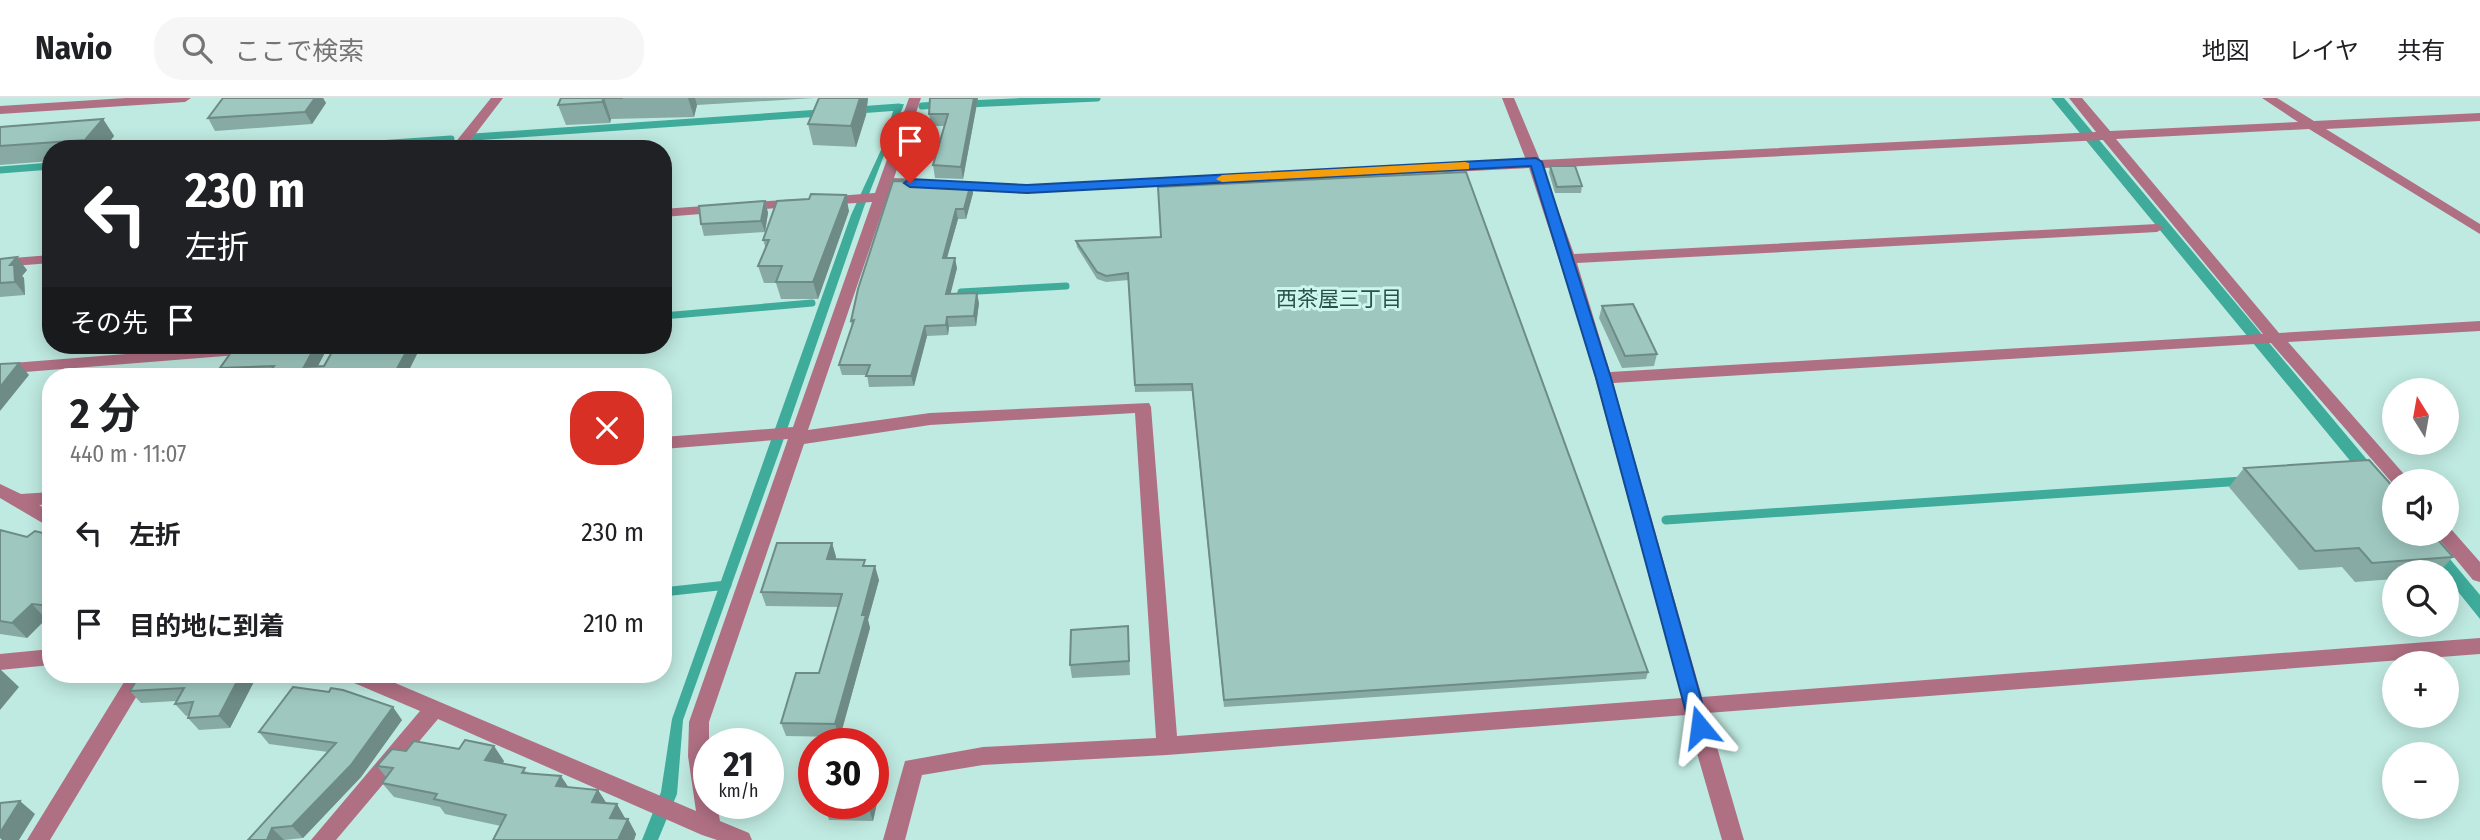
<!DOCTYPE html>
<html lang="ja">
<meta charset="utf-8">
<style>
:root{--surface:#fff;--page:#f6f6f6;--text:#202124;--muted:#757577;--line:#e0e0e0}
body{margin:0;font-family:"Fira Sans Condensed","Noto Sans JP",sans-serif;background:var(--page);color:var(--text);height:100vh;display:flex;flex-direction:column;font-size:26px;white-space:nowrap}
*{box-sizing:border-box;margin:0}
p{font-size:23px;color:var(--muted)}
.icon{flex:none;width:38px;height:38px;fill:none;stroke:currentColor;stroke-width:2;stroke-linecap:round;stroke-linejoin:round}
.map{position:relative;flex:1;overflow:hidden}
.sheet{position:absolute;left:42px;top:270px;width:630px;height:315px;display:flex;flex-direction:column;background:var(--surface);border-radius:28px;box-shadow:0 4px 18px #0003}
.sheet>*{flex:none}
.hud{position:absolute;left:42px;top:42px;width:630px;height:214px;border-radius:28px;box-shadow:0 4px 18px #0003;background:#202124;color:#fff;overflow:hidden}
.needle{width:46px;rotate:349deg}
.fabs{position:absolute;left:2382px;top:280px;display:grid;gap:14px}
.fabs a{display:grid;place-items:center;width:77px;height:77px;border-radius:50%;background:var(--surface);box-shadow:0 4px 18px #0003;font-size:35px}
.speed{position:absolute;left:693px;top:630px;display:flex;gap:14px;font-size:35px;font-weight:700;text-align:center}
.speed>*{display:grid;place-content:center;width:91px;height:91px;border-radius:50%;background:var(--surface);box-shadow:0 4px 18px #0003;line-height:1}
.speed small{font-size:18px;font-weight:400}
.speed .limit{border:10px solid #d22;background:#fff;color:#111}
.pin{position:absolute;display:grid;place-items:center;width:60px;height:60px;color:#fff;margin:-72px -30px;border-radius:50% 50% 50% 0;rotate:-45deg;box-shadow:0 0 7px #0007}
.pin .icon{rotate:45deg}
.me{position:absolute;width:77px;margin:-38px;rotate:344deg;stroke-linejoin:round;filter:drop-shadow(0 0 5px #0008)}
.turn{display:flex;align-items:center;gap:24px;height:147px;padding:0 28px;font-size:32px}
.turn .icon{width:91px;height:91px;stroke-width:2.5}
.turn b{display:block;font-size:49px;line-height:60px}
.then{display:flex;align-items:center;height:66px;padding:0 28px;background:#0003;gap:14px;font-size:26px}
.round{display:grid;place-items:center;flex:none;width:74px;height:74px;border-radius:28px;background:var(--page)}
.headline{display:flex;align-items:center;justify-content:space-between;height:119px;padding:0 28px}
h1{font-size:42px;font-weight:700;line-height:52px}
ul{padding:0;list-style:none}
li{display:flex;align-items:center;gap:21px;height:91px;padding:0 28px}
li div{flex:1}
li b{display:block;font-size:26px}
li em{font-style:normal}
header{display:flex;align-items:center;gap:42px;box-sizing:border-box;height:98px;padding:0 35px;background:var(--surface);border-bottom:2px solid var(--line)}
header strong{font-size:33px}
nav{display:flex;gap:38px;margin-inline-start:auto;font-size:24px}
.search{width:490px;height:63px;background:var(--page);display:flex;align-items:center;gap:18px;box-sizing:border-box;padding:0 24px;border-radius:28px;color:var(--muted);font-size:26px}
.map>svg:first-child{display:block}
</style>
<header>
<strong>Navio</strong>
<div class="search"><svg class="icon" aria-label="search" viewBox="0 0 24 24"><circle cx="10" cy="10" r="6"/><path d="M15 15l6 6"/></svg>ここで検索</div>
<nav><a>地図</a><a>レイヤ</a><a>共有</a></nav>
</header>
<div class="map">
<svg width="2480" height="742" viewBox="0 0 2480 742">
<rect width="100%" height="100%" fill="#bfeae1"/>
<path fill="#3fab9b" d="M2051 0H2064L2394 394V416Z
M904 6 864 109 782 346 683 622 677 696 658 742H642L661 694 672 621 851 117 881 52 895 7Z
M2410 436H2429L2480 497V521L2447 480 2446 474H2441Z"/>
<g fill="none" stroke-linecap="round" stroke-linejoin="round">
<path stroke="#3fab9b" stroke-width="7" d="M967 6 1097 0
M922 8 940 7
M858 12 899 9
M474 39 820 15
M304 51 451 41
M0 72 51 68
M956 201H960L961 194 1066 188
M663 218 812 205"/>
<path stroke="#3fab9b" stroke-width="9" d="M1666 422 2243 383
M663 494 727 487"/>
<path fill="#b07084" fill-rule="evenodd" d="M126 0H191L185 4 0 16V8Z
M491 0H503L464 51H450Z
M909 0H921L894 80 917 81 924 85 917 89 891 88 808 332 930 315 1149 305 1151 309 1177 638 1682 600 1583 235 1529 70 1027 95 949 91 942 87 949 83 1027 87 1526 62 1502 0H1514L1540 62 2096 34 2069 0H2082L2110 33 2298 24 2262 0H2277L2314 23 2480 15V23L2326 31 2480 126V136L2309 31 2116 41 2279 235 2480 223V233L2288 244 2410 383H2394V387L2271 245 1613 285 1702 599 2480 540V556L1707 615 1744 742H1722L1686 617 1167 657 983 667 922 677 905 742H883L905 663 983 649 1156 640 1135 315 930 327 804 346 709 624V705H717L720 723 749 735 752 742H717L702 737 438 621 336 742H311L420 613 347 582 344 576H374L696 713 688 658 689 624 788 341 663 351V339L793 329 872 104 825 107 818 103 825 99 875 95ZM2103 42 2263 236 1610 274 1577 165 2157 134 2164 130 2157 126 1574 156 1543 70Z
M797 101 802 102V108L663 119V111Z
M51 157V165L0 169V161Z
M239 247H308L300 252 0 276V266Z
M0 386 21 396 51 394V406L39 407 51 414V430L0 400Z
M2446 430 2451 431 2480 464V484L2473 482 2439 441 2436 436H2446Z
M51 551V567L0 572V556Z
M129 576H150L50 742H27Z"/>
</g>
<path fill="#87aba4" d="M223 0H323L326 5 312 26 215 33 208 20Z
M561 0H815L697 7 694 19 611 21 610 25 566 27 558 7Z
M819 0H868L866 17 856 49 813 47 808 26Z
M978 0 963 81 935 80 933 67 944 28H931L929 16Z
M103 21 114 38 104 51H51V63L0 67V29Z
M1550 68 1582 88 1581 95H1555L1549 75Z
M971 85 973 95 966 121H958L947 160 957 170 950 196 979 205 976 228 949 229 948 237 927 238 914 288 869 289 867 277H842L839 267 852 229 851 223Z
M765 103 768 115 765 134 704 138 701 126Z
M849 113 818 201H781L776 185H764L758 168 766 151 763 142Z
M1161 139 1648 574 1646 581 1224 609 1192 293 1135 294 1129 182 1106 184 1097 181 1077 149 1076 143Z
M0 161 27 172 22 178 24 180 25 197 0 199Z
M1602 208 1657 256 1654 268 1622 270 1599 220Z
M258 247H329L318 268H324L420 250 406 278H225L220 270Z
M2244 370 2453 459 2439 474H2394V481L2355 484 2342 469 2299 472 2229 389Z
M0 432 27 439 51 437V521H46L27 540 0 536Z
M832 445 836 459V462L867 468 879 482 868 522 870 530 840 639 786 638 781 625 819 575 838 509 766 508 761 494Z
M1128 528 1130 577 1072 580 1070 567Z
M258 576 230 630 199 632 188 620 189 617 186 618 175 606 176 603 141 605 130 593Z
M402 622 361 679 303 740 284 742H248L328 654 269 646 259 634Z
M814 647V696H808L804 684Z
M406 653 504 663 503 665 568 689 598 692 606 705 625 720V721H628L636 736 634 742H493L501 728 445 716 440 709 394 699 382 685 386 679 377 668Z
M878 670 882 682 873 723 829 722 825 711Z"/>
<path fill="#6e8b86" d="M315 0H323L326 5 312 26 305 14Z
M604 0 611 21 610 25 602 4Z
M688 0H695L697 7 694 19Z
M860 0H868L866 17 856 49 851 28Z
M974 0H978L963 81 961 69Z
M103 21 114 38 104 51H90L85 42Z
M971 85 973 95 966 121 964 111Z
M846 97 849 113 818 201 813 184Z
M765 103 768 115 765 134 761 123Z
M956 111 958 121 944 170 943 160Z
M17 159 27 172 22 178 24 180 25 197 15 184 10 167Z
M955 160 957 170 948 206 946 196Z
M977 195 979 205 976 228 974 218Z
M947 219 949 229 948 237 946 227Z
M925 228 927 238 914 288 911 278Z
M316 247H329L314 275 304 269Z
M408 247H419L420 250 406 278H393Z
M19 265 29 277 0 313V289Z
M832 445 836 459 832 475 827 461Z
M875 468 879 482 868 522 870 530 840 639 835 626 862 517Z
M32 506 46 521 27 540 12 525Z
M0 571 19 589 0 612Z
M241 576H258L230 630 219 618Z
M393 609 402 622 361 679 303 740 292 728Z
M494 648 504 663 495 676 485 662Z
M878 670 882 682 873 723 869 711 870 705H873V693Z
M561 678 571 693 556 688Z
M598 692 607 706 592 704Z
M20 703 35 716 19 742H2L0 740V735Z
M617 706 625 720 619 735 610 720Z
M628 721 636 736 634 742H618Z
M272 730 284 742H267Z"/>
<path fill="#9dc7bf" stroke="#6e8b86" stroke-width="2" d="M223 0H315L305 14 208 20Z
M561 0H623H604L602 4 558 7Z
M819 0H860L851 28 808 26Z
M930 0H974L961 69 933 67 948 16H929Z
M103 21 85 42 0 48V29Z
M1550 68H1575L1582 88 1557 89Z
M1466 74 1648 574 1224 602 1192 286 1135 287 1128 175 1106 178 1097 174 1076 143 1161 139 1158 89Z
M893 83 971 85 964 111H956L943 160H955L946 196 977 195 974 218 947 219 946 227 925 228 911 278H866L870 267H839L854 222 851 223 858 191Z
M811 96 846 97 813 184H776L782 168H758L769 142H763L777 103 809 101Z
M765 103 761 123 701 126 699 108Z
M17 159 10 167H14L15 184 0 185V161Z
M1633 206 1657 256 1625 258 1602 208Z
M258 247H316L304 269 324 268 336 247H410L393 278H324L326 274 268 277 274 268 220 270 235 249Z
M19 265 0 289V266Z
M2369 362 2394 390V436H2433L2453 459 2372 465 2359 450 2315 453 2244 370Z
M0 432 27 439 35 433 51 437V508L32 506 12 525 0 523Z
M777 445H832L827 461 865 462 863 468H875L862 517H866L835 626 781 625 796 575H819L842 496 761 494Z
M1128 528 1129 563 1070 567 1071 532Z
M140 576H241L219 618 188 620 193 604 175 606 184 590 130 593Z
M293 589 329 594 331 590 343 592 393 609 351 667 292 728 272 730 267 742H248L336 645 259 634Z
M465 642 494 648 485 662 525 670 522 675 561 678 556 688 598 692 592 704 617 706 610 720 628 721 618 742H493L506 717 434 701 437 696 382 685 393 670 377 668 392 651 406 653 414 643 459 651Z
M814 647V684H804Z
M873 670H878L873 693Z
M20 703 0 735V705Z
M826 705H870L869 711H825Z"/>
<path fill="#1a73e8" stroke="#114b97" stroke-width="2" d="M1536 60 1542 64 1611 280 1709 629 1706 634 1700 637 1693 634 1690 629 1596 280 1531 68 1027 95 910 89 904 85 910 81 1027 87Z"/>
<path fill="#f59e0b" d="M1465 64 1469 65V71L1222 84 1216 81 1222 77Z"/>
<g text-anchor="middle" stroke-width="6" stroke-linejoin="round" paint-order="stroke">
<g font-size="21" fill="#2a514b" stroke="#ccf7ee">
<text x="1339" y="208">西茶屋三丁目</text>
</g>
</g>
</svg>
<div class="fabs">
<a><svg class="needle" viewBox="-14 -14 28 28"><path d="M0-13l5 13h-10z" fill="#e53935"/><path d="M0 13l5-13h-10z" fill="#757577"/></svg></a>
<a><svg class="icon" aria-label="sound" viewBox="0 0 24 24"><path d="M4 9h4l5-4v14l-5-4H4zM17 9q2 3 0 6"/></svg></a>
<a><svg class="icon" aria-label="search" viewBox="0 0 24 24"><circle cx="10" cy="10" r="6"/><path d="M15 15l6 6"/></svg></a>
<a>+</a>
<a>−</a>
</div>
<div class="speed"><div>21<small>km/h</small></div><div class="limit">30</div></div>
<div class="pin" style="left:910px;top:85px;background:#d93025"><svg class="icon" aria-label="arrive" viewBox="0 0 24 24"><path d="M6 21V4h12l-3 4 3 4H6"/></svg></div>
<svg class="me" style="left:1700px;top:629px" viewBox="-20 -20 40 40"><path d="M0-17L14 15 0 8-14 15z" fill="#1a73e8" stroke="#fff" stroke-width="4"/></svg>
<div class="hud">
<div class="turn"><svg class="icon" aria-label="left" viewBox="0 0 24 24"><path d="M17 20v-9H6M10 6l-5 5 5 5"/></svg><div><b>230 m</b>左折</div></div>
<div class="then">その先<svg class="icon" aria-label="arrive" viewBox="0 0 24 24"><path d="M6 21V4h12l-3 4 3 4H6"/></svg></div>
</div>
<section class="sheet">
<div class="headline"><div><h1>2 分</h1><p>440 m · 11:07</p></div><a class="round" style="background:#d93025;color:#fff"><svg class="icon" aria-label="close" viewBox="0 0 24 24"><path d="M6 6l12 12M18 6L6 18"/></svg></a></div>
<ul>
<li><svg class="icon" aria-label="left" viewBox="0 0 24 24"><path d="M17 20v-9H6M10 6l-5 5 5 5"/></svg><div><b>左折</b></div><em>230 m</em></li>
<li><svg class="icon" aria-label="arrive" viewBox="0 0 24 24"><path d="M6 21V4h12l-3 4 3 4H6"/></svg><div><b>目的地に到着</b></div><em>210 m</em></li>
</ul>
</section>
</div>
